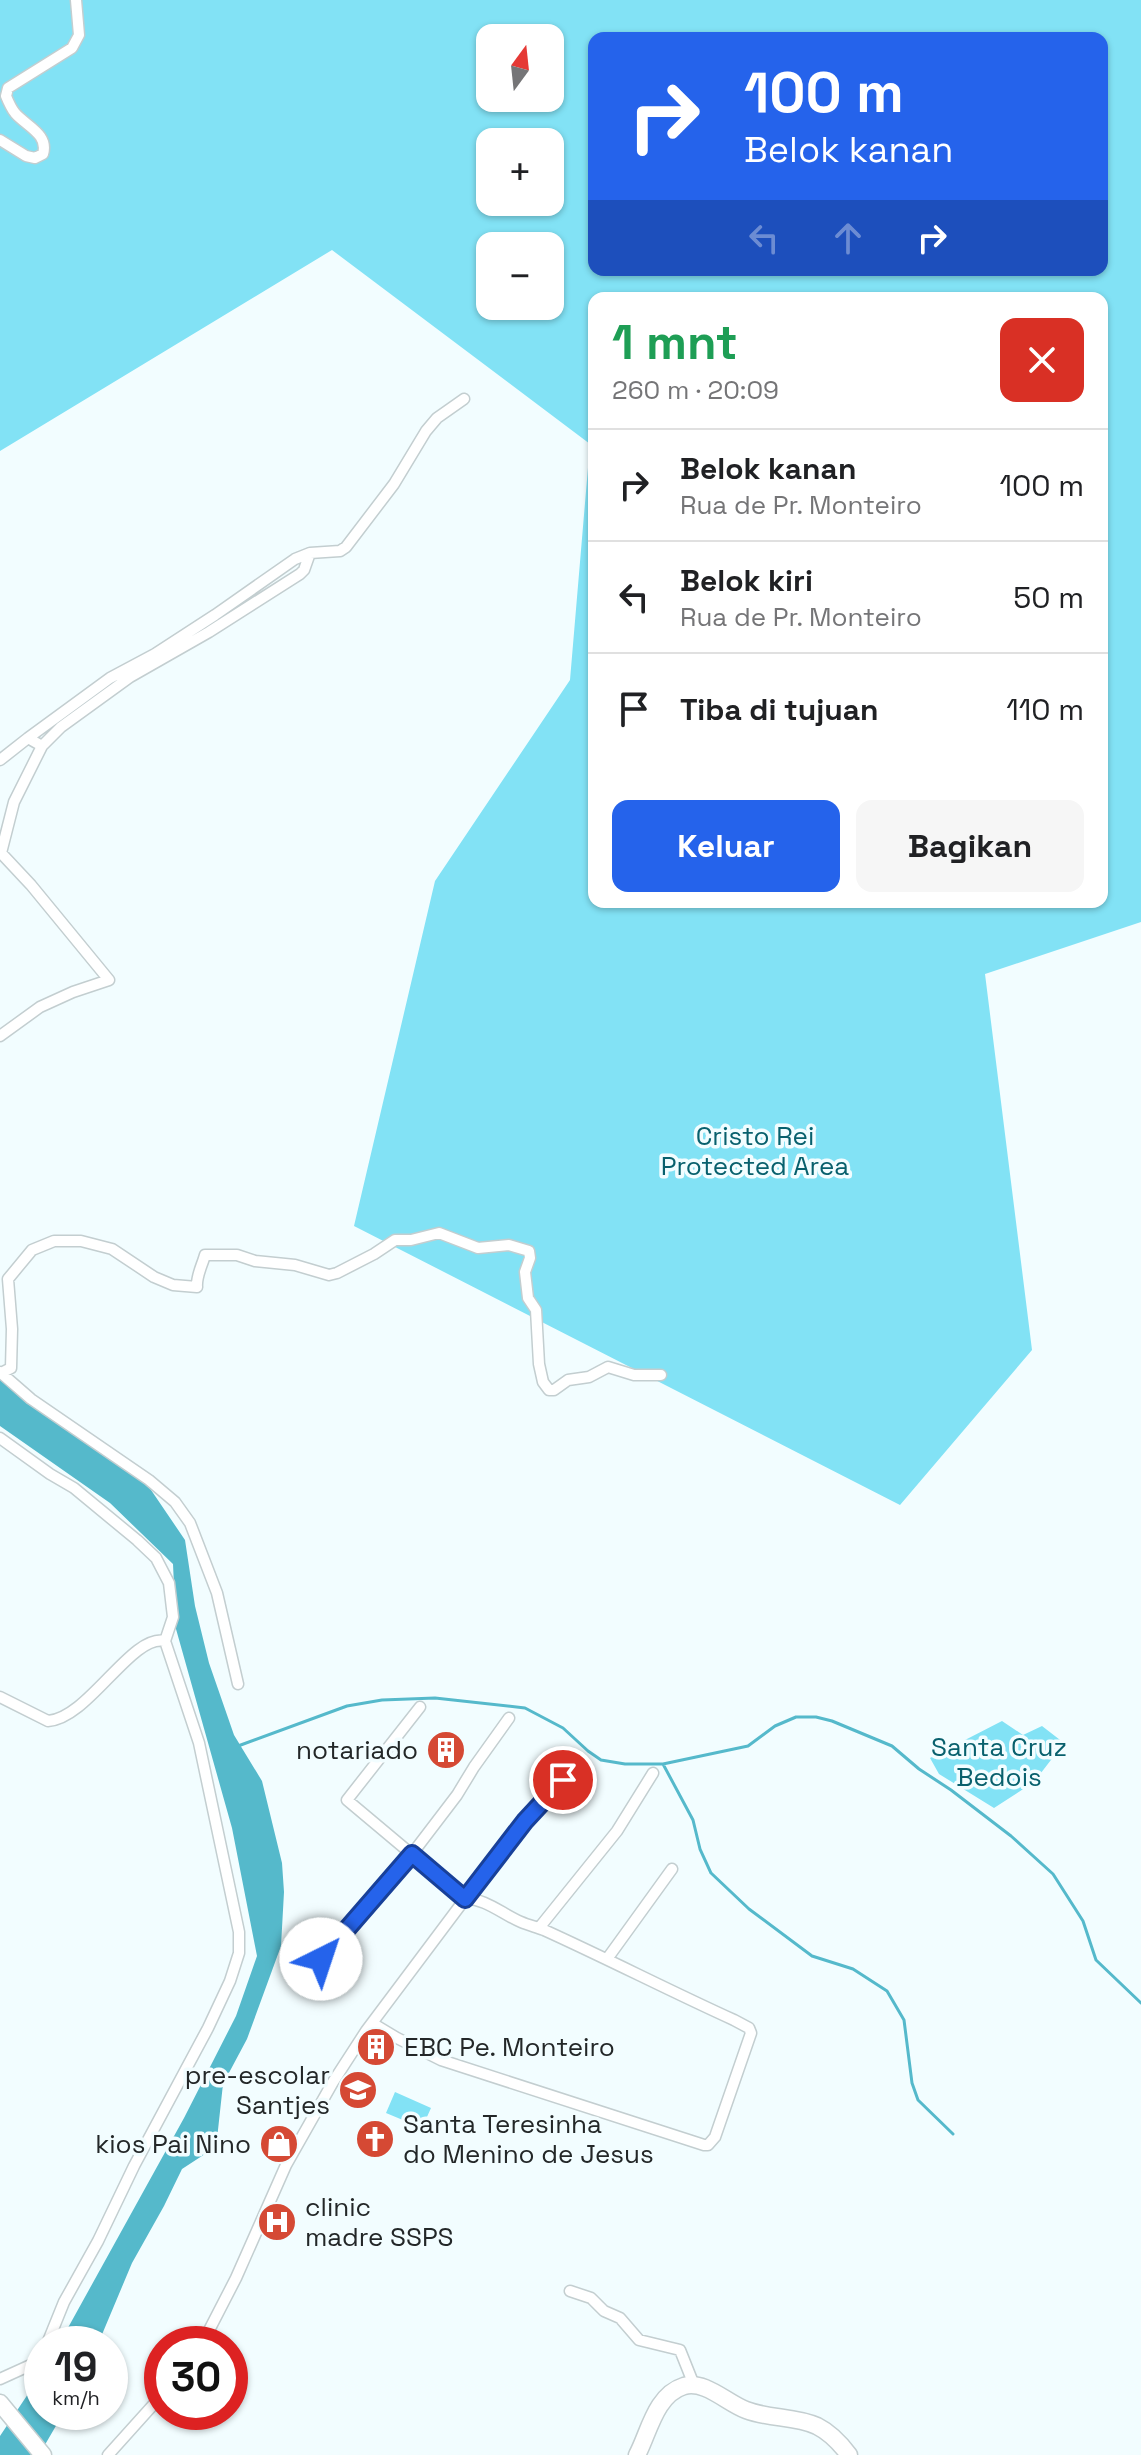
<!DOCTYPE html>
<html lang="id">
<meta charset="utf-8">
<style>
:root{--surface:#fff;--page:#f6f6f6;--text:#202124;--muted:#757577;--line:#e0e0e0;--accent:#2563eb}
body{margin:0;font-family:"Space Grotesk",sans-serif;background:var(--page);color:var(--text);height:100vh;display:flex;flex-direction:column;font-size:30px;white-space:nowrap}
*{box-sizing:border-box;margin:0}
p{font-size:26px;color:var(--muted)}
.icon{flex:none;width:44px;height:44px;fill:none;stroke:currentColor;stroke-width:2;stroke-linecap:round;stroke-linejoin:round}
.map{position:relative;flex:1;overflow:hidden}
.side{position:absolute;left:588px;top:292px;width:520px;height:616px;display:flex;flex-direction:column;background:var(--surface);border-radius:16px;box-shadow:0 2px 6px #0004}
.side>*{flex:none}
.guide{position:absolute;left:588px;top:32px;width:520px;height:244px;border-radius:16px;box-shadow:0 2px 6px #0004;background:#2563eb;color:#fff;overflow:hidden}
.needle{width:52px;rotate:15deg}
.controls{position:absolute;left:476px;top:24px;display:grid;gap:16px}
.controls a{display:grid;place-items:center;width:88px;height:88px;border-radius:16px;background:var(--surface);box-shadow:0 2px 6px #0004;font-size:40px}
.speed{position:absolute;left:24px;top:2326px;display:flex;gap:16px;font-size:40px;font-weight:700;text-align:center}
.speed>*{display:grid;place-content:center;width:104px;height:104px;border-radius:50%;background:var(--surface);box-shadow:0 2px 6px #0004;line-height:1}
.speed small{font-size:20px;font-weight:400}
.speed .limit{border:12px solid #d22;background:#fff;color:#111}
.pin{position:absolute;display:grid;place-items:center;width:68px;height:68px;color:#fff;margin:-34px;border:4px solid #fff;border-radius:50%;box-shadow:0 2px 8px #0007}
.me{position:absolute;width:88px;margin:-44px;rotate:41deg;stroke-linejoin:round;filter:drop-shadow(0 0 6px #0008)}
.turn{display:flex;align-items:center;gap:28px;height:168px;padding:0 24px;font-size:36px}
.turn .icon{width:104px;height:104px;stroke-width:2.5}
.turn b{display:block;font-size:56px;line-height:68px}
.lanes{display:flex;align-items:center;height:76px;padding:0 24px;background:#0003;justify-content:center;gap:40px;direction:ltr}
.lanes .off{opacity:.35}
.round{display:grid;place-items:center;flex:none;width:84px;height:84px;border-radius:16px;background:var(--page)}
.overview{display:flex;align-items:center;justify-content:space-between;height:136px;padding:0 24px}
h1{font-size:48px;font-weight:600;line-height:60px;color:#1e9e55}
.button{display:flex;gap:16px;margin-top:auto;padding:16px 24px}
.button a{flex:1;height:92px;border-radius:16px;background:var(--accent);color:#fff;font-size:32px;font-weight:600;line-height:92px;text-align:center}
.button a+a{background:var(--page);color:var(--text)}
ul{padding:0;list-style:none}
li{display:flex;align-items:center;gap:24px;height:112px;padding:0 24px;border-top:2px solid var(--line)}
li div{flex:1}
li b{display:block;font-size:30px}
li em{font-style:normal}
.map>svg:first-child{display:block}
</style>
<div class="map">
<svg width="1141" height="2455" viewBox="0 0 1141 2455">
<rect width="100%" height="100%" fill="#f2fdff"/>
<path fill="#82e2f5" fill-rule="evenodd" d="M0 0H1141V922L985 974 1032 1350 900 1505 354 1226 435 881 570 680 590 444 332 250 0 451ZM490 38H550V98H490ZM594 38H1102V270H594ZM490 142H550V202H490ZM490 246H550V306H490ZM594 298H1102V902H594Z
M1002 1721 1023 1735 1042 1726 1064 1743 1034 1782 994 1808 939 1774 930 1758Z
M395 2092 431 2108 422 2128 386 2113Z"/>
<path fill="#55b9cb" d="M0 1379 39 1411 106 1454 149 1487 185 1540 195 1606 209 1663 234 1735 262 1781 282 1863 284 1892 281 1946 247 2039 223 2084 217 2139 205 2154 182 2169 164 2206 132 2263 98 2344H59L184 2118 236 2016 257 1956 232 1828 176 1629 173 1564 110 1503 0 1426Z
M42 2373V2412H64L39 2455H0V2436Z"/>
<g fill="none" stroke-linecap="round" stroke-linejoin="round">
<path stroke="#55b9cb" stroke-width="3" d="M238 1746 347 1706 382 1700 435 1698 525 1708 563 1728 588 1751 601 1760 625 1764H663L748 1746 775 1726 796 1717H816L832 1721 892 1746 919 1769 951 1790 1011 1836 1053 1874 1083 1921 1096 1960 1141 2003
M663 1764 693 1820 700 1849 711 1873 749 1909 812 1956 853 1969 887 1991 904 2020 912 2083 918 2100 953 2134"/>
<g stroke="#c3ced0" stroke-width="13">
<path id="street" d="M0 140 26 156 35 158 43 154C49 134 26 126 15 113 11 108 8 101 6 96L8 88 72 48 79 35 76 0
M28 738 110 678 155 654 215 615 295 559 310 553 340 551 346 547 394 484 426 431 437 418 464 399
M0 760 28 738 42 746
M0 1036 40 1007 73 992 109 980 31 885 1 853 14 802 42 746 61 727 130 677 209 632 300 574 304 570 310 553
M0 1372 31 1399 149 1480 175 1502 190 1523 217 1593 238 1684
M1 1373 11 1368 12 1329 8 1279 32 1250 54 1241H81L112 1249 154 1277 173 1285 197 1287C196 1276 202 1266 205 1255H237L255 1261 295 1265 329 1275 337 1273 374 1254 395 1240H411L439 1233 478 1248 509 1245 529 1251 530 1258 525 1272 528 1298 536 1310 539 1364 543 1382 549 1390H554L568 1380 589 1377 608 1367 634 1375H661
M0 1438 50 1474 74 1488 137 1540 156 1558 169 1583 173 1617 165 1641 199 1743 239 1932V1953L230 1981 208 2028 134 2166 98 2241 64 2302 47 2344
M0 1697 48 1721C88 1719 132 1633 165 1641
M420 1707 347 1800 465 1899 525 1821 579 1764
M539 1928 617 1831 653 1773
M321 1959 412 1854 457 1795 474 1767 509 1718
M607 1959 672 1869
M570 2291 591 2298 604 2311 620 2318 639 2340 680 2350 694 2385
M202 2344 236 2278 286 2165 333 2082 366 2031 465 1899C485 1898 502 1914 521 1922 528 1925 536 1927 544 1930 608 1959 670 1991 734 2020L749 2028 751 2033 715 2137 708 2145H704L441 2060 397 2038 372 2023
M0 2379 33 2364 42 2352
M108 2455 162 2395"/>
</g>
<g stroke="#c3ced0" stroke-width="19">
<path id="primary" d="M0 2403 43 2455
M637 2455C649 2433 655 2395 684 2386 705 2380 727 2403 746 2410 769 2419 795 2416 817 2426 831 2433 840 2443 849 2455"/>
</g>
<use href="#street" stroke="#fff" stroke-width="10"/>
<use href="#primary" stroke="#fff" stroke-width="16"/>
</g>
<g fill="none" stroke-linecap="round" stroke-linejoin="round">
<g stroke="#184099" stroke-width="20">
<path id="route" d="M321 1959 412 1854 465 1899 525 1821 563 1780"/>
</g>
<use href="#route" stroke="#2563eb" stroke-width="14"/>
</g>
<defs>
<g id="building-disc" transform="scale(2)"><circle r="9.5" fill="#d54934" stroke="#f2fdff"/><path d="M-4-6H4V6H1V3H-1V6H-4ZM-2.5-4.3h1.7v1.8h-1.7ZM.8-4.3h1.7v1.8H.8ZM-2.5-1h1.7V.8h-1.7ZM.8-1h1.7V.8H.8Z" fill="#fff"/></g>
<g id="school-disc" transform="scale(2)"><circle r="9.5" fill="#d54934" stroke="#f2fdff"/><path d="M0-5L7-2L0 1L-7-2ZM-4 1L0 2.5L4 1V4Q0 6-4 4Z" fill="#fff"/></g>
<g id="church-disc" transform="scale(2)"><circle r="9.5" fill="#d54934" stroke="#f2fdff"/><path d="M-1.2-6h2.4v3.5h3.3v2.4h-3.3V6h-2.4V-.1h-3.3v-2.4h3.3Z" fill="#fff"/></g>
<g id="shop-disc" transform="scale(2)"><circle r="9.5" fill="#d54934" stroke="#f2fdff"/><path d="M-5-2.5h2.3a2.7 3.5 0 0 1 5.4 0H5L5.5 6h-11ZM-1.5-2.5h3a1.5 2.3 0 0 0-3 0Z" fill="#fff"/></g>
<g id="hospital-disc" transform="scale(2)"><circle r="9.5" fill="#d54934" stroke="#f2fdff"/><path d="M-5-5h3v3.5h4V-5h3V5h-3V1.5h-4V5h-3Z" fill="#fff"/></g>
</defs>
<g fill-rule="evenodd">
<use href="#building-disc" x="446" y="1750"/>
<use href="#building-disc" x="376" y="2047"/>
<use href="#school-disc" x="358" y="2090"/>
<use href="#church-disc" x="375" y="2139"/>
<use href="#shop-disc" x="279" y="2144"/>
<use href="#hospital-disc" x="277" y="2222"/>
</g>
<g text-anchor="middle" stroke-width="7" stroke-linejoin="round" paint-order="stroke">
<g font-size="26" fill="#08606d" stroke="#f2fdff">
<text x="755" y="1145">Cristo Rei<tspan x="755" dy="30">Protected Area</tspan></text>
<text x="999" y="1756">Santa Cruz<tspan x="999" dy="30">Bedois</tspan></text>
</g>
<g font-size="26" fill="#232728" stroke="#f2fdff" text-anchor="end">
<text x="418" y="1759">notariado</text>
<text x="404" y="2056" text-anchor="start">EBC Pe. Monteiro</text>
<text x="330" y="2084">pre-escolar<tspan x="330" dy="30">Santjes</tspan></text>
<text x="403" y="2133" text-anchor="start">Santa Teresinha<tspan x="403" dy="30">do Menino de Jesus</tspan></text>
<text x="251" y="2153">kios Pai Nino</text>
<text x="305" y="2216" text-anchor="start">clinic<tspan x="305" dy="30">madre SSPS</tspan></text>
</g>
</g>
</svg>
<div class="controls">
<a><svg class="needle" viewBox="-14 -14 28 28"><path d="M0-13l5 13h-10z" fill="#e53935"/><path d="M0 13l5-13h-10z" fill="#757577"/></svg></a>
<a>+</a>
<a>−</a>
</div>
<div class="speed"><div>19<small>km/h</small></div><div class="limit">30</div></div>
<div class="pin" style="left:563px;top:1780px;background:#d93025"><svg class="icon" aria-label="arrive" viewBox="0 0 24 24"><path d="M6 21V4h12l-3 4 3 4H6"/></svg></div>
<svg class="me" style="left:321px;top:1959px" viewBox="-20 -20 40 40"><circle r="19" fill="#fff"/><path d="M0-13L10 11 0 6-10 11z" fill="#2563eb"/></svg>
<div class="guide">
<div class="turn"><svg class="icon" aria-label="right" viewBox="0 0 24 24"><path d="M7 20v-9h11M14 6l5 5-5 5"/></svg><div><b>100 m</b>Belok kanan</div></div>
<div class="lanes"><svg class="icon off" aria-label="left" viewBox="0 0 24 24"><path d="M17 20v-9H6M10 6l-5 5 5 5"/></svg><svg class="icon off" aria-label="ahead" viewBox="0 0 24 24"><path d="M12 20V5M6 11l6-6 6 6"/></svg><svg class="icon" aria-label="right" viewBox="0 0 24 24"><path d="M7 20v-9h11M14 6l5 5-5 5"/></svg></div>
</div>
<section class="side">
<div class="overview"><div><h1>1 mnt</h1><p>260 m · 20:09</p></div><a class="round" style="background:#d93025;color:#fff"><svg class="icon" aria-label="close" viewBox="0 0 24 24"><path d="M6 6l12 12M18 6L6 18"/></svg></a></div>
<ul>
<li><svg class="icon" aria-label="right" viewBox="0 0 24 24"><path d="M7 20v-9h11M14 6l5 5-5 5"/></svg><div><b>Belok kanan</b><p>Rua de Pr. Monteiro</p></div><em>100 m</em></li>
<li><svg class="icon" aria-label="left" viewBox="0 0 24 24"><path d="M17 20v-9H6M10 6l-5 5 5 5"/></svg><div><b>Belok kiri</b><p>Rua de Pr. Monteiro</p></div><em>50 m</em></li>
<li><svg class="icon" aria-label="arrive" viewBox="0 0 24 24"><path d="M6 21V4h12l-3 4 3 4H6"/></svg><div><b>Tiba di tujuan</b></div><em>110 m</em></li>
</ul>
<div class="button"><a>Keluar</a><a>Bagikan</a></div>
</section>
</div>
